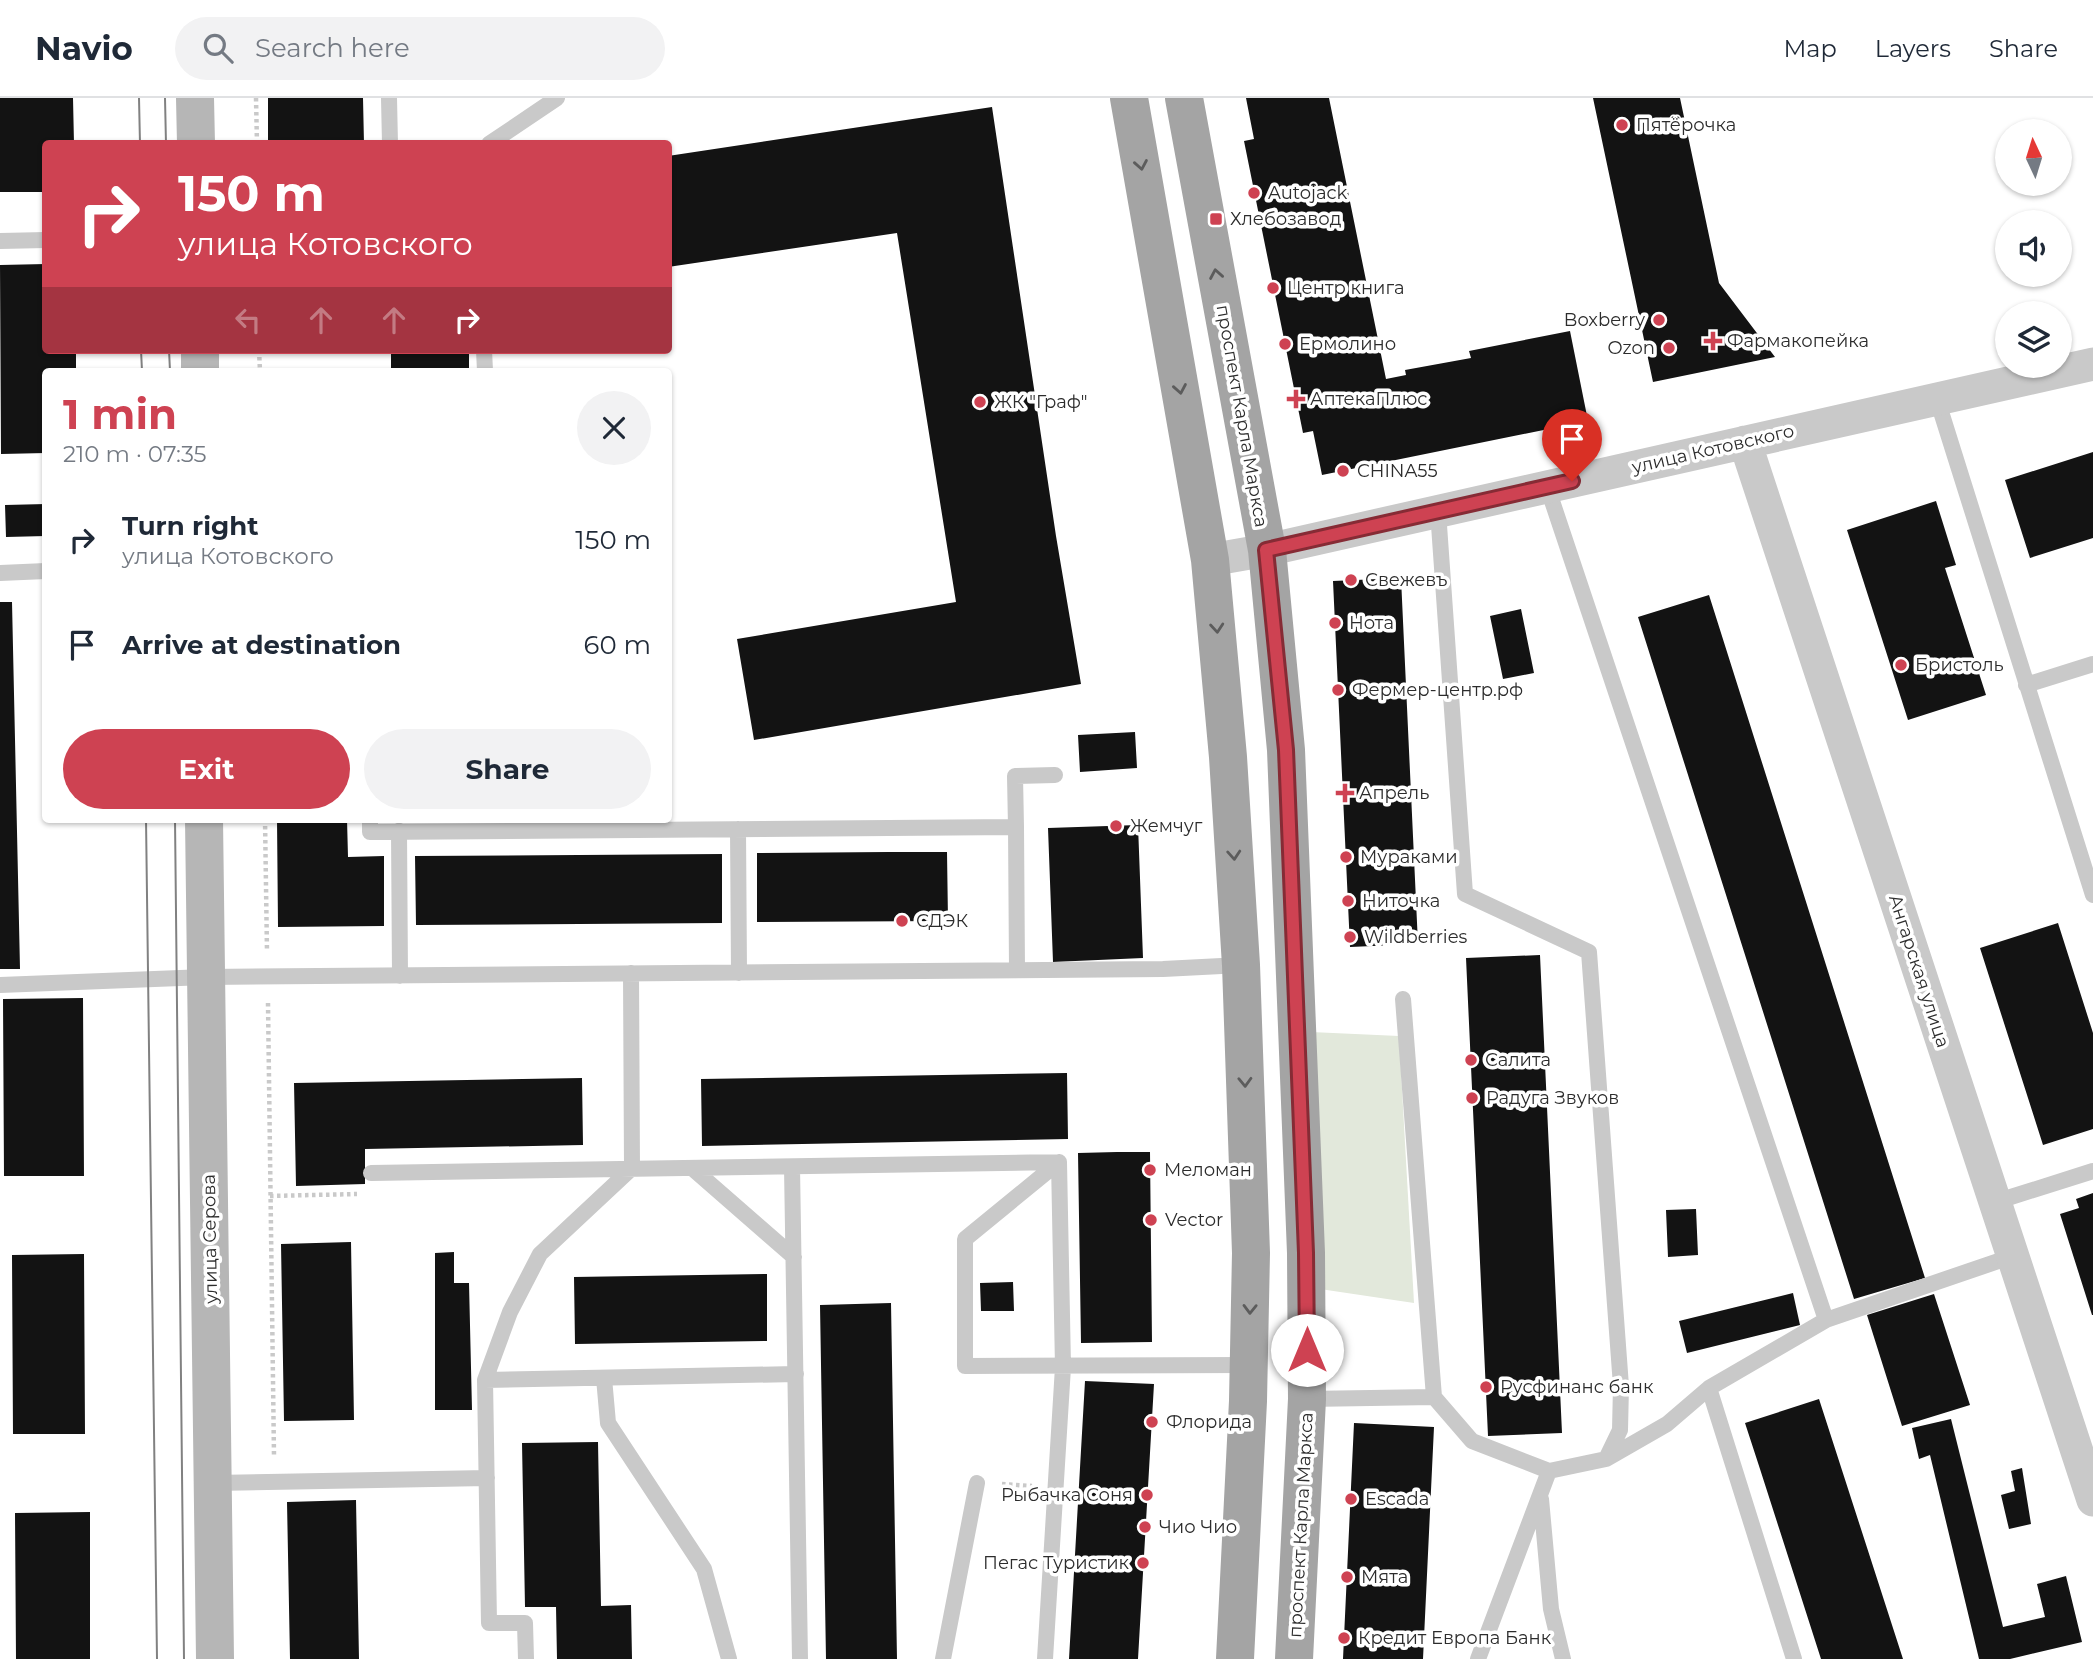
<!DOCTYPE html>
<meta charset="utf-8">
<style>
:root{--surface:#fff;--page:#f2f2f3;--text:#1f2937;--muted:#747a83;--line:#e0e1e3;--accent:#ce4252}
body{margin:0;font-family:Montserrat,sans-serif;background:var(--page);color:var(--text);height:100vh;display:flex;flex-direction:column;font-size:26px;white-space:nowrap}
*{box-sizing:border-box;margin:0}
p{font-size:23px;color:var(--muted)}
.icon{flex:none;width:38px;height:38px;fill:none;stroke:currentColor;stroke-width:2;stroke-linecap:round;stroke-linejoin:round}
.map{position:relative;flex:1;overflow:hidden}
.sheet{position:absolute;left:42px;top:270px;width:630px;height:455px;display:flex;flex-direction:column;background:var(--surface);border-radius:7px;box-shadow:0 2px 5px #0004}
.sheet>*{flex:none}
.banner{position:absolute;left:42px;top:42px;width:630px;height:214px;border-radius:7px;box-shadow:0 2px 5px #0004;background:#ce4252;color:#fff;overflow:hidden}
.needle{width:46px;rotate:356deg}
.tools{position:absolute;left:1995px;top:21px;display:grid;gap:14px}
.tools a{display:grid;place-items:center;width:77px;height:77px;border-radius:50%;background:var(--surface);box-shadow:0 2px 5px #0004;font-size:35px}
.pin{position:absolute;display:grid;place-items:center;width:60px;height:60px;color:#fff;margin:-72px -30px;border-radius:50% 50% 50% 0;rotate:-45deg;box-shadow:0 0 7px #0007}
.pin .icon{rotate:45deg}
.me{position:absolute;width:77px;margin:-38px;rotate:0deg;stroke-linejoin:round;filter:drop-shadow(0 0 5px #0008)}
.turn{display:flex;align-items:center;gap:24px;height:147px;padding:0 21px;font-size:32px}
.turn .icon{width:91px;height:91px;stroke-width:2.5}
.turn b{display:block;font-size:49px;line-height:60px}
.lanes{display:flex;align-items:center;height:66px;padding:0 21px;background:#0003;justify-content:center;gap:35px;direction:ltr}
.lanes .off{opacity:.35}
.round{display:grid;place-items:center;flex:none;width:74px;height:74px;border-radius:37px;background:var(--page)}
.headline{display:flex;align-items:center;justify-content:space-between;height:119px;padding:0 21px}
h1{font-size:42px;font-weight:700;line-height:52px;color:var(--accent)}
.primary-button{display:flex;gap:14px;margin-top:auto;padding:14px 21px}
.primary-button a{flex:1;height:80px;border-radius:42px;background:var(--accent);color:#fff;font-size:28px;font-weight:700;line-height:80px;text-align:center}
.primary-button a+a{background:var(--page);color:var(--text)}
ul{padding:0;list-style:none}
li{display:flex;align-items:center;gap:21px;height:105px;padding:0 21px}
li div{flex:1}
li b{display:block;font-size:26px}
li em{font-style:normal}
header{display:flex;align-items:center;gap:42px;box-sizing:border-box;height:98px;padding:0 35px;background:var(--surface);border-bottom:2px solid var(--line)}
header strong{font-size:33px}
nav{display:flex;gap:38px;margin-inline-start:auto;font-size:24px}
.search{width:490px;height:63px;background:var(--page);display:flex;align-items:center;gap:18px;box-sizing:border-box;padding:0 24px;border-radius:38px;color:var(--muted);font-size:26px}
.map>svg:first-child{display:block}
</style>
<header>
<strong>Navio</strong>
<div class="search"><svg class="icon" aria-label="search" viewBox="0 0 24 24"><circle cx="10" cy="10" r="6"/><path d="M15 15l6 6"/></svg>Search here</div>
<nav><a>Map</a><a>Layers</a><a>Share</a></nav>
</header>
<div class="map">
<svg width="2093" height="1561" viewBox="0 0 2093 1561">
<rect width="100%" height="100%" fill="#fff"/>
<path fill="#e2e8db" d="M1311 934 1399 938 1414 1205 1320 1191Z"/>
<path fill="#131313" d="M0 0H73L74 46H46V94H0Z
M268 0H363L364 46H268Z
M1246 0H1329L1386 281 1406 277 1405 272 1471 260 1469 253 1570 233 1588 323 1322 377 1313 333 1303 335 1244 43 1254 41Z
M1593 0H1680L1719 185 1775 259 1653 284Z
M992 9 1056 438 1081 586 754 642 737 541 956 504 897 135 668 169V58Z
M46 166V252H76V273H46V355L1 356 0 167Z
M391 252H469V273H391Z
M2093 354V440L2030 460 2005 382Z
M1936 403 1956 467 1945 470 1986 597 1908 622 1847 432Z
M46 406V438L6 439 5 407Z
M1401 480 1418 846 1350 849 1333 483Z
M1709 497 1925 1180 1854 1201 1638 519Z
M0 504H12L20 871H0Z
M1521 511 1534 575 1503 581 1490 518Z
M1135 634 1137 670 1080 674 1078 637Z
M277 721H347L348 759 384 758V828L278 829Z
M1138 727 1143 860 1053 864 1048 730Z
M888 754H947L948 823 757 824V755Z
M722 756V825L416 827 415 758Z
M2058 825 2093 935V1031L2043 1047 1980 850Z
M1540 857 1562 1335 1488 1338 1466 860Z
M83 900 84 1078H4L3 901Z
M1067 975 1068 1041 702 1048 701 981Z
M582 980 583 1047 365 1051V1086L296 1088 294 985Z
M1117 1054H1150L1152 1244 1081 1245 1078 1055Z
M2093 1095V1217H2092L2060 1116 2079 1110 2076 1101Z
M1696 1111 1698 1157 1668 1159 1666 1112Z
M351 1144 354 1322 284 1323 281 1146Z
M454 1154V1185H469L472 1312H435V1155Z
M84 1156 85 1336H13L12 1157Z
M767 1176V1243L575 1246 574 1179Z
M1013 1184 1014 1213H981L980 1185Z
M1793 1195 1800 1227 1687 1255 1679 1223Z
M1934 1196 1970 1307 1902 1328 1867 1217Z
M891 1205 897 1561H826L820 1207Z
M1085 1283 1154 1286 1138 1561H1069Z
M1819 1301 1903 1561H1821L1760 1371 1745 1325Z
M1951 1321 2003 1529 2045 1519 2037 1486 2066 1478 2082 1544 2010 1561H1979L1930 1357 1919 1361 1912 1330Z
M1354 1325 1434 1329 1423 1561H1343Z
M598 1344 601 1508 631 1507 632 1561H557L556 1509H525L522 1345Z
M2022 1370 2031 1426 2009 1431 2001 1397 2015 1393 2011 1373Z
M356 1402 359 1561H290L287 1404Z
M90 1414V1561H16L15 1415Z"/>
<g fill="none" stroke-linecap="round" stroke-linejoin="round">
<path stroke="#c9c9c9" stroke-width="4.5" stroke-dasharray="3.5 3.5" stroke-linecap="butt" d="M256 0 257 46
M259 252 260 273
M265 721 267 854
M268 905 274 1358
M270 1098 357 1096
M1002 1386 1032 1388"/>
<path stroke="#c9c9c9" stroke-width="16" d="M389 0 390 46
M489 46 557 0
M0 143 46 142
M484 252 485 273
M1937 301 2093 797
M1547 388 1826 1222
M1438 413 1465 796 1589 854 1621 1288 1620 1332 1606 1361
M0 475 46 473
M2026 587 2093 566
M370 721V734L1016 729 1017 872
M1016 729 1015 678 1055 677
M738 731 739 875
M399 733 400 878
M0 887 206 879 1163 871 1241 867
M1403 901 1434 1299 1472 1343 1549 1373 1606 1361 1667 1326 1709 1290 1826 1222 2013 1158
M1059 1064 965 1141V1268L1249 1267
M792 1069 800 1561
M692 1070 794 1159
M371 1075 1059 1064
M1995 1104 2093 1073
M604 1280 608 1325 704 1471 729 1561
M485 1282 510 1214 540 1156 632 1070 631 875
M1709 1290 1794 1561
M1307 1301 1434 1299
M213 1385 487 1380
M1541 1401 1551 1511 1563 1561
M526 1561 525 1525H489L485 1282 796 1276
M943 1561 977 1385
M1045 1561 1063 1269 1059 1064
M1478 1561 1549 1373"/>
<path stroke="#c9c9c9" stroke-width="33" d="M1745 344 2093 1402
M1210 462 1267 452 2093 266"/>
<path stroke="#b6b6b6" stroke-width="38" d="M195 0 196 46
M200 252V273
M204 721 215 1561"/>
<path stroke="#a4a4a4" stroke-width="38" d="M1129 0 1210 462 1228 659 1241 867 1251 1155 1248 1303 1235 1561
M1184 0 1267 452 1286 652 1306 1155 1307 1301 1294 1561"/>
<path stroke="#818181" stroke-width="2" d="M139 0 140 46
M165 0 166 46
M141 252 142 273
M169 252 170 273
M146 721 157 1561
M175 721 184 1561"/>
</g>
<defs><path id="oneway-chevron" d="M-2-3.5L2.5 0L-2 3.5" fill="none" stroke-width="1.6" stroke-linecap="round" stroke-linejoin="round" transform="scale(1.75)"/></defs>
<g stroke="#5c5c5c">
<use href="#oneway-chevron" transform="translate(1141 67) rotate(80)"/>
<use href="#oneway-chevron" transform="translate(1216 176) rotate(-100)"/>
<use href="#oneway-chevron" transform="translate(1180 291) rotate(80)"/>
<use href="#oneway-chevron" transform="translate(1217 530) rotate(85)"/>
<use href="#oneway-chevron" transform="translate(1234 757) rotate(86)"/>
<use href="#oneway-chevron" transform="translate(1245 984) rotate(88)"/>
<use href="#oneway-chevron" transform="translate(1250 1211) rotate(91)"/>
</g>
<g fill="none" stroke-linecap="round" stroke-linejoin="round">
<g stroke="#862b35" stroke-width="18">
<path id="route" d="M1307 1252 1306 1155 1286 652 1266 452 1572 383"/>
</g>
<use href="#route" stroke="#ce4252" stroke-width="12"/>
</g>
<g fill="#ce4252" stroke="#fff" stroke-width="2.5">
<circle cx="1622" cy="27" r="7"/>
<circle cx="1254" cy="95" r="7"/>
<rect x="1209" y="114" width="14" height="14" rx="3.5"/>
<circle cx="1273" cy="190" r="7"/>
<circle cx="1659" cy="222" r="7"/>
<path d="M1709.5 232.5h7v7h7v7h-7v7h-7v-7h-7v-7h7z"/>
<circle cx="1285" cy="246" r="7"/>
<circle cx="1669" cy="250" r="7"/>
<path d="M1292.5 290.5h7v7h7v7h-7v7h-7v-7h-7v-7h7z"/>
<circle cx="980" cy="304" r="7"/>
<circle cx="1343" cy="373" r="7"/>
<circle cx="1351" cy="482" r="7"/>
<circle cx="1335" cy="525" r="7"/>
<circle cx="1901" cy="567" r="7"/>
<circle cx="1338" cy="592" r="7"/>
<path d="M1341.5 684.5h7v7h7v7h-7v7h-7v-7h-7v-7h7z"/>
<circle cx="1116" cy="728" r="7"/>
<circle cx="1346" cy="759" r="7"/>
<circle cx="1348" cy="803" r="7"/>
<circle cx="902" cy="823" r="7"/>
<circle cx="1350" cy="839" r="7"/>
<circle cx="1471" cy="962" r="7"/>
<circle cx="1472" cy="1000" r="7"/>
<circle cx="1150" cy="1072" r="7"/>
<circle cx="1151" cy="1122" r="7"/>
<circle cx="1486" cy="1289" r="7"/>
<circle cx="1152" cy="1324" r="7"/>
<circle cx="1147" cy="1397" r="7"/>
<circle cx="1351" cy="1401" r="7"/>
<circle cx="1145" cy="1429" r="7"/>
<circle cx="1143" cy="1465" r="7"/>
<circle cx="1347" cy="1479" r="7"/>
<circle cx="1344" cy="1540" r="7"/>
</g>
<g text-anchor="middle" stroke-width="7" stroke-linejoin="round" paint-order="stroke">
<g font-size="18" fill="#2c2c2c" stroke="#fff" text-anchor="start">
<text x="1636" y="33">Пятёрочка</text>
<text x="1268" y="101">Autojack</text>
<text x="1230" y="127">Хлебозавод</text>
<text x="1287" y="196">Центр книга</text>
<text x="1645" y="228" text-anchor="end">Boxberry</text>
<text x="1727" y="249">Фармакопейка</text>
<text x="1299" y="252">Ермолино</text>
<text x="1655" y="256" text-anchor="end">Ozon</text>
<text x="1310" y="307">АптекаПлюс</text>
<text x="994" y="310">ЖК "Граф"</text>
<text x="1357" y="379">CHINA55</text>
<text x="1365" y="488">Свежевъ</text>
<text x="1349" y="531">Нота</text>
<text x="1915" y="573">Бристоль</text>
<text x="1352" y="598">Фермер-центр.рф</text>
<text x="1359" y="701">Апрель</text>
<text x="1130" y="734">Жемчуг</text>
<text x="1360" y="765">Мураками</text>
<text x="1362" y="809">Ниточка</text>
<text x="916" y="829">СДЭК</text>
<text x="1364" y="845">Wildberries</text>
<text x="1485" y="968">Салита</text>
<text x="1486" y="1006">Радуга Звуков</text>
<text x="1164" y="1078">Меломан</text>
<text x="1165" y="1128">Vector</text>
<text x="1500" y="1295">Русфинанс банк</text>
<text x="1166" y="1330">Флорида</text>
<text x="1133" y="1403" text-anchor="end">Рыбачка Соня</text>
<text x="1365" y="1407">Escada</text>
<text x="1159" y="1435">Чио Чио</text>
<text x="1129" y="1471" text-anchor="end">Пегас Туристик</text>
<text x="1361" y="1485">Мята</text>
<text x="1358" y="1546">Кредит Европа Банк</text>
</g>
<g font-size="18" fill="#2c2c2c" stroke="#fff">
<text transform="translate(1242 318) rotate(80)" y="6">проспект Карла Маркса</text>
<text transform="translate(1713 351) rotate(-13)" y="6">улица Котовского</text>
<text transform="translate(1919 873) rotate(72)" y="6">Ангарская улица</text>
<text transform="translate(210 1141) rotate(-91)" y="6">улица Серова</text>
<text transform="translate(1301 1427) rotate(-87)" y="6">проспект Карла Маркса</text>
</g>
</g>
</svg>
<div class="tools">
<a><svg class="needle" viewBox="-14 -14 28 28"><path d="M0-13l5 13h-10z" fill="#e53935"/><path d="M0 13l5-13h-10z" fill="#747a83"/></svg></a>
<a><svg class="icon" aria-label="sound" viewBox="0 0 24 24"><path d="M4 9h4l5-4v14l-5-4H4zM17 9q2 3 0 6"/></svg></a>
<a><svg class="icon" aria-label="layers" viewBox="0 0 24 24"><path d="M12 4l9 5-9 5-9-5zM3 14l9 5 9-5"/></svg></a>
</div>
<div class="pin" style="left:1572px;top:383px;background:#d93025"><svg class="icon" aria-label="arrive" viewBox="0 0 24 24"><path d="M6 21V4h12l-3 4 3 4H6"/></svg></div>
<svg class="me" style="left:1307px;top:1252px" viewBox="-20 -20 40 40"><circle r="19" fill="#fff"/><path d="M0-13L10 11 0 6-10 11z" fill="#ce4252"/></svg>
<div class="banner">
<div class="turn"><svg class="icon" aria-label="right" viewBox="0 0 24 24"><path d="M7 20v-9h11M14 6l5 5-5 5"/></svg><div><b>150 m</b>улица Котовского</div></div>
<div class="lanes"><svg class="icon off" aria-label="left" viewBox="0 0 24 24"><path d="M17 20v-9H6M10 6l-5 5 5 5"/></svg><svg class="icon off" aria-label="ahead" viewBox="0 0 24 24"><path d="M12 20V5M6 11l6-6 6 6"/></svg><svg class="icon off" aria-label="ahead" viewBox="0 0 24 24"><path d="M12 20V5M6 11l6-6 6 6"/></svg><svg class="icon" aria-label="right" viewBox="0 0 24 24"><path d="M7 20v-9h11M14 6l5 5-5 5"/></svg></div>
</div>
<section class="sheet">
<div class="headline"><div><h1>1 min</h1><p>210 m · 07:35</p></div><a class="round"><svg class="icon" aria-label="close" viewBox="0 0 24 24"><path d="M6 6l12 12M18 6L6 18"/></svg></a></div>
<ul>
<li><svg class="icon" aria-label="right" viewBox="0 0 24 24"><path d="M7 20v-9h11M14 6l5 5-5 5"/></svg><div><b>Turn right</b><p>улица Котовского</p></div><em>150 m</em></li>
<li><svg class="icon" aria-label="arrive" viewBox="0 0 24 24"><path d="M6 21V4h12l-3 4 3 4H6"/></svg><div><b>Arrive at destination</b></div><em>60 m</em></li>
</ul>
<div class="primary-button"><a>Exit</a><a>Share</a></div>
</section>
</div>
